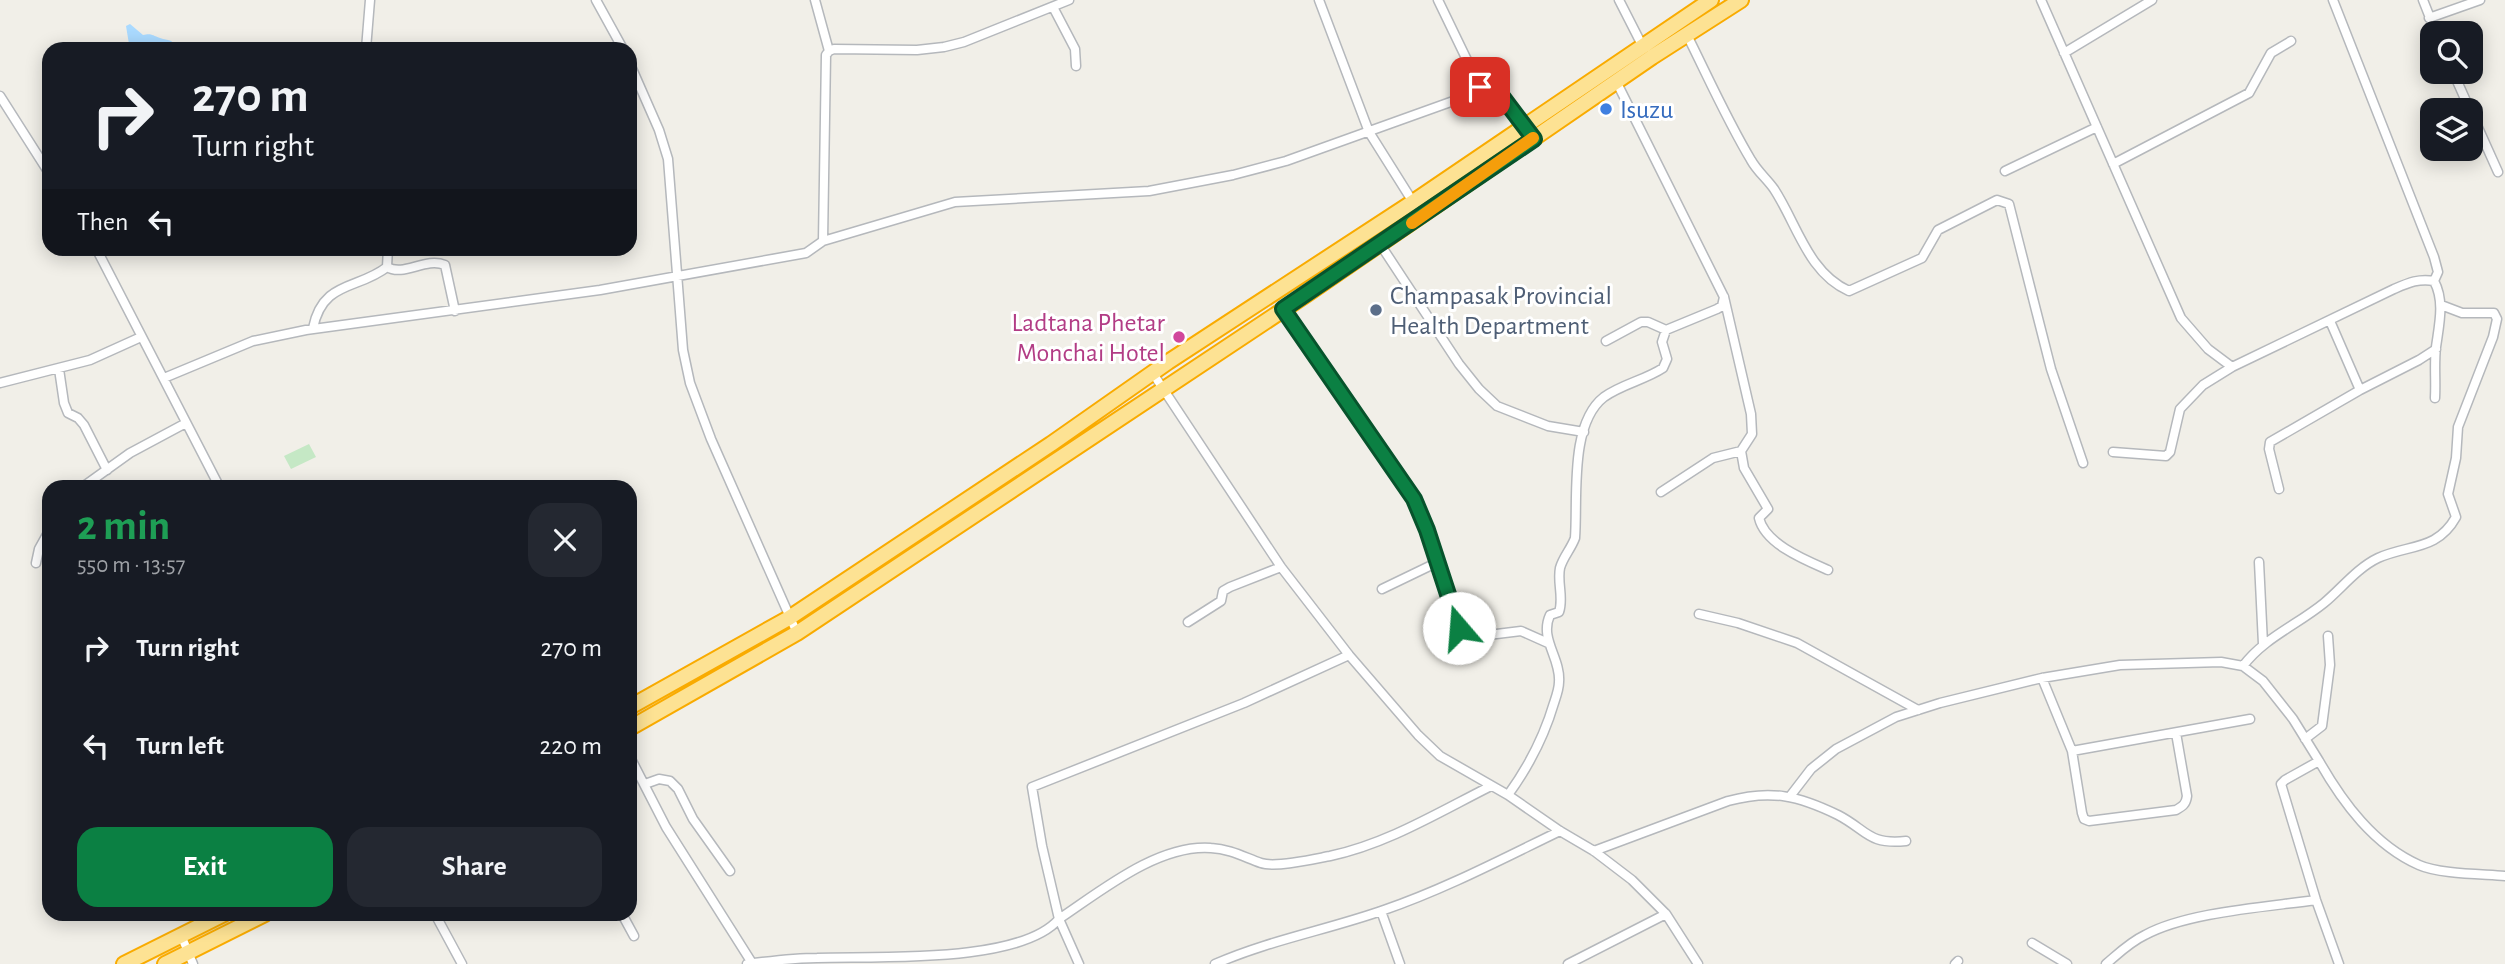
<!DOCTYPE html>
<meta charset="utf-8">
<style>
:root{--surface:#171b24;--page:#242831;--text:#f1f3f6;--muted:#9ea1a6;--accent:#0b8043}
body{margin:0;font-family:"Alegreya Sans",sans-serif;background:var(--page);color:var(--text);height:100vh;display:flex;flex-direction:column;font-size:26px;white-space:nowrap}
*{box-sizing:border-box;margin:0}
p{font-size:23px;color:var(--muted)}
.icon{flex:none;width:38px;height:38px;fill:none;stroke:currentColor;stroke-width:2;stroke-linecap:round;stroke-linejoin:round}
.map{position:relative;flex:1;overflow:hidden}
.details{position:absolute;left:42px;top:480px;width:595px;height:441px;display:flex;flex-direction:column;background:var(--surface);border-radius:21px;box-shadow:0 4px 18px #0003}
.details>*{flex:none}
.hud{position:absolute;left:42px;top:42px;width:595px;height:214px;border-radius:21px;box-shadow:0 4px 18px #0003;background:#171b24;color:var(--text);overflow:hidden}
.tools{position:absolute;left:2420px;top:21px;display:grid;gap:14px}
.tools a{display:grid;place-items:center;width:63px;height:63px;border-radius:14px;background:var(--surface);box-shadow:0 4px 18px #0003;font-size:35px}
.pin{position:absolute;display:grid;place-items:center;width:60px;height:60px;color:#fff;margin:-30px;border-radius:14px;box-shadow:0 4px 10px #0006}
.me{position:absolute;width:77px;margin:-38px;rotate:342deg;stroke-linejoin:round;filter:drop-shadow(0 0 5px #0008)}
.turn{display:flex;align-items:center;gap:24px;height:147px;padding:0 35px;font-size:32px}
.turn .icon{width:91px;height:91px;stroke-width:2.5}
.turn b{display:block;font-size:49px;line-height:60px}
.then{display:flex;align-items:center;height:66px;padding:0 35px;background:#0003;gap:14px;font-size:26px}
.round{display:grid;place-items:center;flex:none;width:74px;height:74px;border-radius:21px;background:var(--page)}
.summary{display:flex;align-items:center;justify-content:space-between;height:119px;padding:0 35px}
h1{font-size:42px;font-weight:600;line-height:52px;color:#1e9e55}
.button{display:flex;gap:14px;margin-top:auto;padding:14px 35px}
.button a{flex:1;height:80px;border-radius:21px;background:var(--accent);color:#fff;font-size:28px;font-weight:600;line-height:80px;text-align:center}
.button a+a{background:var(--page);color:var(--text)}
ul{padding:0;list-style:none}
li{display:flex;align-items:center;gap:21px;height:98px;padding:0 35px}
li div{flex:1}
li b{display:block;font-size:26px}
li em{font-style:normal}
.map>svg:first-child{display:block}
</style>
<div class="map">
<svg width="2505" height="964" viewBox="0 0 2505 964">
<rect width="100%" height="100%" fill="#f1efe8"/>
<path fill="#c5e8c5" d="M309 444 316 457 291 469 284 456Z"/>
<path fill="#aadaff" d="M130 24 143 35C151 33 152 35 160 38 169 41 172 38 177 49H115L127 47 129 44 126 26Z"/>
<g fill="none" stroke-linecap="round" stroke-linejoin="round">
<g stroke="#b5b8bc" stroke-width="11">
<path id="street" d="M596 0 623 49
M1319 0 1369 132 1413 202
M1438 0 1480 87 1484 90H1497L1527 128
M1619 0 1643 47
M2041 0 2181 318 2208 349 2232 367 2394 289C2408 283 2419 278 2434 281
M2333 0 2434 257 2438 272 2434 281C2445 301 2439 325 2436 347 2434 364 2436 381 2435 398
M2423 0 2436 33
M1053 7 1075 49 1076 66
M2429 18 2480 0
M1687 35C1708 77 1727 120 1751 160 1757 171 1767 179 1774 189 1797 224 1808 273 1849 291L1922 258 1938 230 1997 200 2009 204 2051 369 2083 463
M366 49 370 0
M829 51 834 49 917 50 944 47 964 42 1069 0
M2064 53 2152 0
M630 64 659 130 668 159 683 350 690 383 711 439 797 633
M2453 72 2470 110
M1617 83 1724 297 1751 414 1752 434 1741 451 1744 468 1768 509 1759 518C1765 544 1805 560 1828 570
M0 96 49 173
M2471 112 2498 172
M2113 164 2249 93 2271 53 2291 41
M2005 171 2097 127
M823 241 955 202 1149 191 1233 175 1286 161 1484 90
M1380 244 1459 364 1479 389 1497 406 1548 426 1584 432
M96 248 219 486
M388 248 387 267C404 277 425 257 445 265L455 311
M1283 309 1414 499 1428 530 1463 636 1472 637 1521 631 1548 643
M2330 321 2360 390
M313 328C323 280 358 290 387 267
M1606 341 1641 322H1648L1666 330
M59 369 64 403 68 413 78 418 84 425 107 470
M1152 372 1281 567 1349 655 1418 735 1440 756 1508 795 1560 831 1594 851 1632 880 1666 914 1698 964
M164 378 253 341 306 330 600 290 806 253 823 241 826 55 829 51 815 0
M0 383 90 360 141 337
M2113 452 2166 456 2170 452 2180 409 2203 385 2232 367
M84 486 130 453 186 423
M2279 489 2269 449 2270 442 2360 390 2419 360 2436 349
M1661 492 1713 458 1741 451
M2259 562 2263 644
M36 563 39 549 49 531
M1382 589 1438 562
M1699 614 1738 623 1797 643 1918 710
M1188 622 1221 601 1223 591 1230 587 1281 567
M2243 666C2264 638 2297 625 2324 603 2341 589 2357 568 2378 558 2409 544 2437 551 2456 517L2448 494 2456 458 2458 427 2493 337 2497 319 2494 313H2462L2441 305
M2042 678 2072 751 2082 813 2084 819 2089 821 2176 810C2183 806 2186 804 2187 796L2176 733
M2305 739 2322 726 2330 665 2328 636
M2072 751 2250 719
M630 757 666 827 752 963
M2319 761C2343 803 2374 845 2419 865 2439 874 2482 874 2505 876
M645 784 659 779 670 781 678 789 693 819 730 871
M1508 795C1529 766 1544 737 1554 703 1556 697 1559 689 1559 682 1561 658 1539 639 1550 615L1559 612C1564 598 1557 583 1560 568 1563 557 1571 549 1575 538 1578 499 1569 424 1604 397 1622 384 1645 380 1663 368L1667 359 1662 342 1666 330 1717 309 1722 306 1724 297
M1791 795 1811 769 1836 749 1896 717 1940 703 2042 678 2120 665 2221 662 2243 666 2263 681 2293 719 2319 761 2285 780 2281 784 2316 900 2339 964
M1594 851 1728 801C1771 789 1799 796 1838 815 1867 830 1868 845 1906 841
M1381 911 1400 964
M435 914 462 964
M513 914V915
M622 914 634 936
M181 935 193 964
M2032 943 2067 964
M747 964C770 961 794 958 817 958 877 956 1020 964 1059 919L1042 846 1032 787 1244 703 1349 655
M1079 964 1059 919C1101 891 1158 844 1211 848 1230 849 1244 857 1261 863 1276 868 1314 859 1330 856 1387 844 1439 812 1491 786
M1215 964C1270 940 1327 930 1384 910 1445 889 1502 859 1560 831
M1568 964 1666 914
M1955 964 1958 961
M2106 964C2119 953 2130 942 2145 935 2187 912 2267 907 2316 900"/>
</g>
<g stroke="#f9ab00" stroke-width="18">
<path id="highway" d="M630 707 789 618 1051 444 1168 362 1413 202 1711 0
M630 728 797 633 1307 294 1652 57 1741 0
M124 964 224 914
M165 964 265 914"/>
</g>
<use href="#street" stroke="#fff" stroke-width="8"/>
<use href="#highway" stroke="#fde293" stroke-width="14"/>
</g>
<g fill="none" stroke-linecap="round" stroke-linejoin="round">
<g stroke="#07532c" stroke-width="18">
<path id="route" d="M1459 628 1427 530 1414 499 1283 309 1534 139 1497 90H1484L1480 87"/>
</g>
<use href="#route" stroke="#0b8043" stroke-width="12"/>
<path stroke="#f59e0b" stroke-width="12" d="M1412 223 1533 138"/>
</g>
<circle fill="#3f7fe0" stroke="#fff" stroke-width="2.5" cx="1606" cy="109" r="7"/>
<circle fill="#5c6f8a" stroke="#fff" stroke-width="2.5" cx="1376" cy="310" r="7"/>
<circle fill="#d1479c" stroke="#fff" stroke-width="2.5" cx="1179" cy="337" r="7"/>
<g text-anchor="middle" stroke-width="6" stroke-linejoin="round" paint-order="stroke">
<g font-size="26" fill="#366cbe" stroke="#fff" text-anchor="start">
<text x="1620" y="118">Isuzu</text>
</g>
<g font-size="26" fill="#4e5e75" stroke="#fff" text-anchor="start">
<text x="1390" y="304">Champasak Provincial<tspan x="1390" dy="30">Health Department</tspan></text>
</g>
<g font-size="26" fill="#b23c85" stroke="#fff" text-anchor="end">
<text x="1165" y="331">Ladtana Phetar<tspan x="1165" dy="30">Monchai Hotel</tspan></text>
</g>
</g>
</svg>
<div class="tools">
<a><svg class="icon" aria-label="search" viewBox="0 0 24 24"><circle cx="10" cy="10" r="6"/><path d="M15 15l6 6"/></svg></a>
<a><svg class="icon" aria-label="layers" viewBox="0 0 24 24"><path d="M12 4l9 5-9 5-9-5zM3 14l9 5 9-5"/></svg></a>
</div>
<div class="pin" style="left:1480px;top:87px;background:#d93025"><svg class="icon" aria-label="arrive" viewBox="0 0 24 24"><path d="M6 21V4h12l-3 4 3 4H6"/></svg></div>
<svg class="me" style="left:1459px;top:628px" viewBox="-20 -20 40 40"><circle r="19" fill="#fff"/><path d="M0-13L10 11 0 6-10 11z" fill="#0b8043"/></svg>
<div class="hud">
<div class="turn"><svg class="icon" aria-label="right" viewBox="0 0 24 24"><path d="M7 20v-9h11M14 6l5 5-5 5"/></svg><div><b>270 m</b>Turn right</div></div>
<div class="then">Then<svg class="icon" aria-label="left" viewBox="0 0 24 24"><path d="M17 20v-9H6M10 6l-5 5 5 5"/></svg></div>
</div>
<section class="details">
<div class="summary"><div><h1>2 min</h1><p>550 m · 13:57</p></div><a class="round"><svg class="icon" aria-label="close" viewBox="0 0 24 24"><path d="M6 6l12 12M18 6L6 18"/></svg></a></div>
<ul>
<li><svg class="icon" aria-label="right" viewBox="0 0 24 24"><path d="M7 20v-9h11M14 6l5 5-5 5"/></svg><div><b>Turn right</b></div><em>270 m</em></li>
<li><svg class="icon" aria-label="left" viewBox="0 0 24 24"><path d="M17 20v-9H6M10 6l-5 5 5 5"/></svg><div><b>Turn left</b></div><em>220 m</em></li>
</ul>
<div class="button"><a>Exit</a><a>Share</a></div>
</section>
</div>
